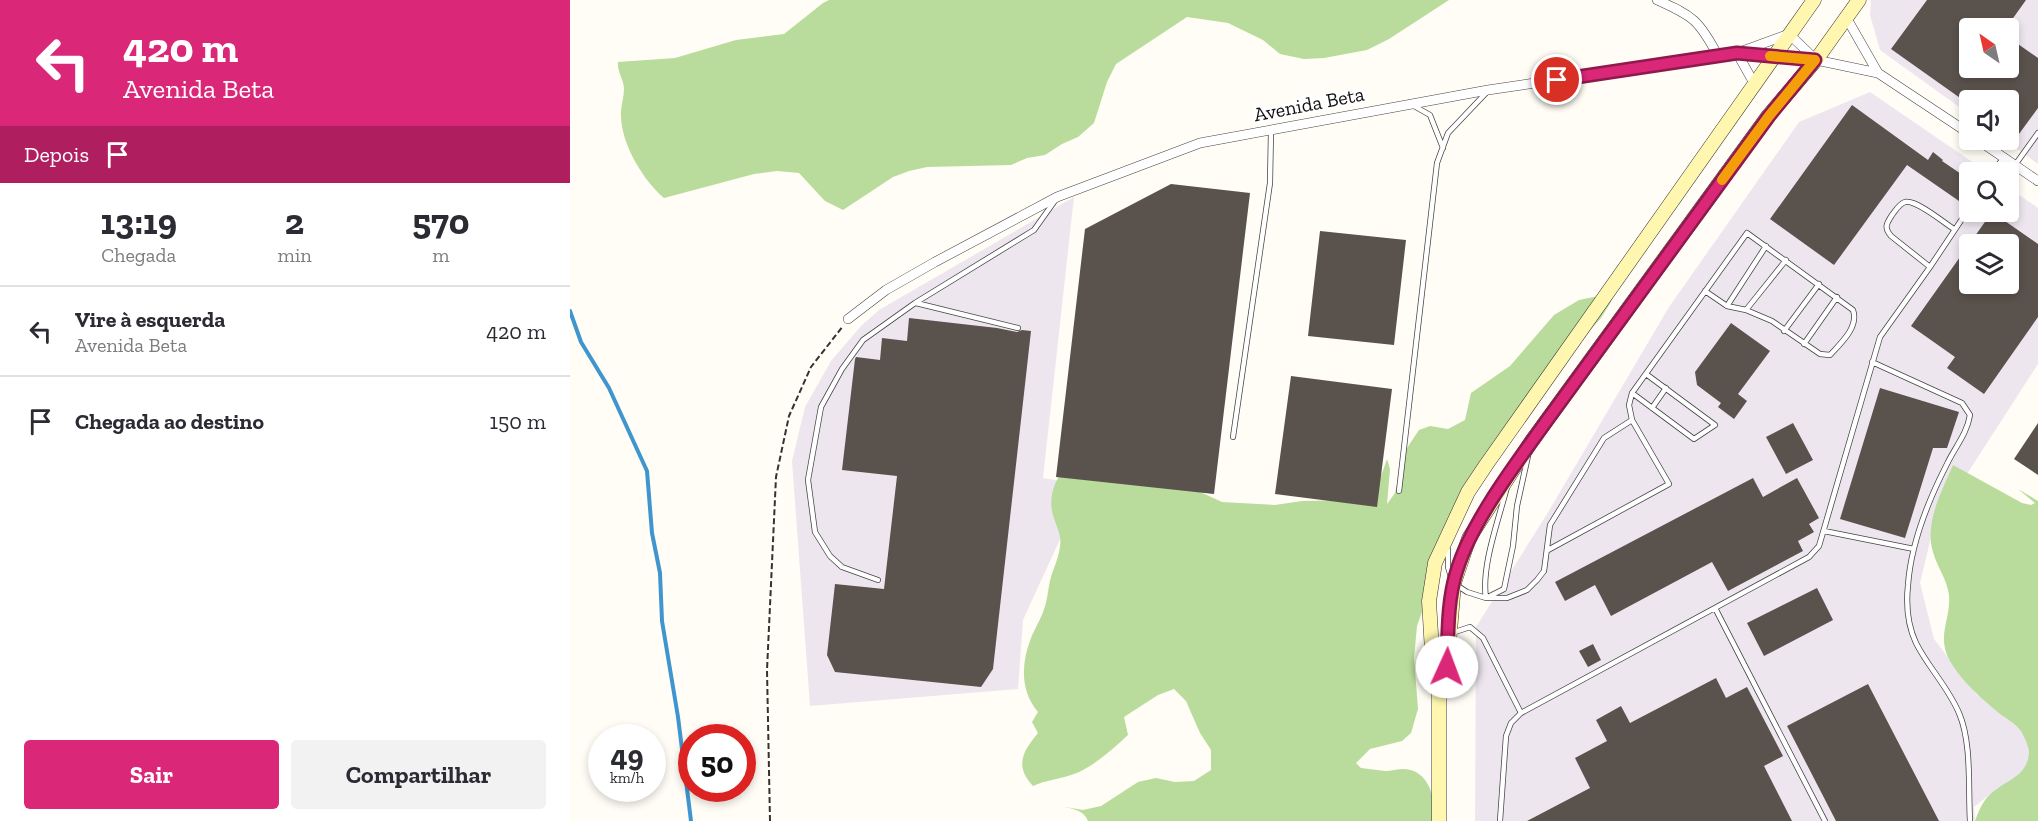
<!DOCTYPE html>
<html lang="pt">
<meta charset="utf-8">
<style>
:root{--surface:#fff;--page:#f2f2f3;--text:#2b2b33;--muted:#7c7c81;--line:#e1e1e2;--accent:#db2777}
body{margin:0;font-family:"Zilla Slab",serif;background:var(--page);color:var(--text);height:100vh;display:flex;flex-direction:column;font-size:22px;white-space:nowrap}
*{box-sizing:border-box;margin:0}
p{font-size:20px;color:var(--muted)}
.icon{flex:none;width:33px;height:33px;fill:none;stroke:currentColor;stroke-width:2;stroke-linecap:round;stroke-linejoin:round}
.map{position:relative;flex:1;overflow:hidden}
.details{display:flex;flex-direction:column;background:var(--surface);width:570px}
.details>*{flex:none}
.hud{background:#db2777;color:#fff;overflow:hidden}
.needle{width:39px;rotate:326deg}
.tools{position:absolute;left:1389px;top:18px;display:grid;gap:12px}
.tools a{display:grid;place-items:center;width:60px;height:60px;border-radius:6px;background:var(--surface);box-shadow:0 3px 9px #0003;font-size:30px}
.speed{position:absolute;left:18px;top:724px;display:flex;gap:12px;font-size:30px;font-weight:700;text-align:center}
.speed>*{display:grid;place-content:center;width:78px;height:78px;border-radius:50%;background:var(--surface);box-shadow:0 3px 9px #0003;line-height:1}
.speed small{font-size:15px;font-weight:400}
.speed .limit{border:9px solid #d22;background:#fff;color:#111}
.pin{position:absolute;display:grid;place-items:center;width:51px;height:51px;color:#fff;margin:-26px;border:3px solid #fff;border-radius:50%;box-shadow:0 2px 6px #0007}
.me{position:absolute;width:66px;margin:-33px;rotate:2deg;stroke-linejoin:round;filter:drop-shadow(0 0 4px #0008)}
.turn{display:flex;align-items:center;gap:21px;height:126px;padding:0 24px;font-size:27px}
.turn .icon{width:78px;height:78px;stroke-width:2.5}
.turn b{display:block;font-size:42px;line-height:51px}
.then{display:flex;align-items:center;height:57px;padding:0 24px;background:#0003;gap:12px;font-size:22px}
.eta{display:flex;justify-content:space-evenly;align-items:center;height:102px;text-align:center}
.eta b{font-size:36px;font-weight:700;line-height:42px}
.primary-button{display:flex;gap:12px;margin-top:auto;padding:12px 24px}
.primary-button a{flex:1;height:69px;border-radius:6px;background:var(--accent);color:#fff;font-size:24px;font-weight:700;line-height:69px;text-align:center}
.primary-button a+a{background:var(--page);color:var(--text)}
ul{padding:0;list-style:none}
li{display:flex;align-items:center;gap:18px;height:90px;padding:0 24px;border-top:2px solid var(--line)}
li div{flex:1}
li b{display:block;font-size:22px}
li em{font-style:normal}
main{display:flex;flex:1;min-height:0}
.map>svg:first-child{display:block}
</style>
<main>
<section class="details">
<div class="hud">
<div class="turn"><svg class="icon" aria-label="left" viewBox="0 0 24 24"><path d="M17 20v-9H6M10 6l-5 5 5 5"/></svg><div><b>420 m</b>Avenida Beta</div></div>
<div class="then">Depois<svg class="icon" aria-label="arrive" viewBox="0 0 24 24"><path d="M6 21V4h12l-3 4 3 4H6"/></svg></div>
</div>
<div class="eta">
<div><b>13:19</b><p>Chegada</p></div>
<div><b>2</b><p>min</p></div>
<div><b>570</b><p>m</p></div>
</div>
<ul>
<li><svg class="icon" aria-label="left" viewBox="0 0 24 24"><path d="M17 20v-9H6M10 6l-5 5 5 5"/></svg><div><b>Vire à esquerda</b><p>Avenida Beta</p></div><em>420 m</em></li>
<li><svg class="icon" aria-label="arrive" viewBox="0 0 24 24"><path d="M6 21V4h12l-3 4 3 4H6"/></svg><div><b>Chegada ao destino</b></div><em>150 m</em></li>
</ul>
<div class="primary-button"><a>Sair</a><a>Compartilhar</a></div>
</section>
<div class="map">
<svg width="1468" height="821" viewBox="0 0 1468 821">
<rect width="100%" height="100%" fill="#fffdf5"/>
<path fill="#eee6ef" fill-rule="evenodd" d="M1301 0H1468V164L1435 140H1438V100H1400L1399 114 1310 50 1300 15ZM1400 28H1438V68H1400Z
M1300 92 1417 172H1400V212H1438L1439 188 1468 208V364L1364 525 1350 583 1364 639 1407 695 1456 718 1462 777 1449 790 1429 787 1404 807 1405 821H905L906 627 977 514 1099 307 1229 122ZM1400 244H1438V284H1400Z
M504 197 473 478 515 485 453 620 448 689 240 706 222 461 235 407 261 361 291 326 309 310Z"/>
<path fill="#b9dc9c" d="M259 0H879L819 39 797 50 754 58 734 59 710 54 693 40 658 23 617 17 546 64 537 82 524 123 508 137 492 144 475 155 457 158 441 165 357 167 339 171 323 177 273 210 255 201 229 173 207 171 184 174 94 198C73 180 52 145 51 117 50 108 54 98 54 89 54 80 47 72 48 62L105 58 166 40 214 34 253 3Z
M1043 293 1041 302 1031 318 1001 352 891 502 847 626 844 658 848 709 841 733 832 741 800 749 786 763 791 768C799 769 807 770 815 771 821 771 828 769 834 769 860 770 866 801 865 821H518C514 810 501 808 490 806L513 810 531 806 568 782 586 778 605 782 624 781 641 770V750L630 733 616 701 604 689 588 695 554 717 558 735C544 748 522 768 504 774 490 779 476 780 463 786 444 766 453 751 468 733L462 722 468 712C450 690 451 664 461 638 465 628 471 619 474 609 478 599 478 587 481 577 484 567 489 557 490 546 492 535 486 526 483 515 478 498 484 481 495 468L613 484 652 502 705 505 732 501 785 500 806 490 817 459 820 469 817 504 825 493 835 451 849 430 860 426 878 429 895 420 901 393 940 366 984 315 1009 300Z
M1383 465 1452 503 1461 505 1465 503 1448 489 1468 501V821H1405C1409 810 1414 798 1424 791 1439 779 1458 775 1459 752 1459 747 1454 736 1451 731 1446 724 1437 719 1430 714 1412 699 1392 682 1380 661 1366 636 1381 620 1379 595 1377 579 1367 567 1363 552 1354 523 1372 491 1383 465Z"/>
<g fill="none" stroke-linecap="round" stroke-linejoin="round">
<path stroke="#3f96cf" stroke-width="4" d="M0 311 11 342 39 388 77 471 82 533 90 573 92 621 108 717 121 821"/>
</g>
<path fill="#5a524d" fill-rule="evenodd" d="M1357 0H1456L1436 28H1400V68H1438V37L1468 58V108L1446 138 1438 133V100H1400V105L1321 49Z
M1282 105 1358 160 1363 152 1373 160 1372 161 1400 180V185L1389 201 1337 165 1264 265 1200 219Z
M601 184 680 193 644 494 486 477 515 229Z
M1422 212 1468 244V317L1414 394 1377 368 1385 357 1341 326ZM1400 244H1438V284H1400Z
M750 231 836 240 824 345 738 336Z
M339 318 427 328 447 332 452 330 461 331 423 669 411 687 265 672 257 655 265 584 314 589 327 476 272 470 285 359 286 357 310 360 312 338 337 341Z
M1161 323 1200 351 1168 394 1177 401 1164 419 1148 407 1151 403 1127 385 1125 372Z
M721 376 822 389 807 507 705 494Z
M1310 388 1389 412 1377 448H1363L1335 538 1270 519Z
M1223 423 1243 460 1216 474 1196 437Z
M1468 423V475L1444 459Z
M1183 478 1193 497 1227 478 1249 518 1239 524 1244 532 1228 541 1233 551 1158 591 1142 562 1041 616 1025 585 995 601 985 582Z
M1247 588 1263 620 1194 656 1177 623Z
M1023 644 1031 660 1018 667 1009 651Z
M1146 678 1156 698 1177 687 1213 756 1194 766 1222 821H957L1020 788 1005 758 1037 741 1026 720 1051 706 1060 723Z
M1298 684 1369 821H1266L1217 726Z"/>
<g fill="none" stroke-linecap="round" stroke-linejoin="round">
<g stroke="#444" stroke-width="6">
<path id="service" d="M844 106 860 115 873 148
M1445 165 1468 133
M1423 172 1434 157
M1360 267 1321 236C1314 228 1316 224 1322 215 1326 210 1329 204 1335 202 1346 199 1374 223 1384 229
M346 303 448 328
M1157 306 1196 246
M1176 310 1216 260
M1214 331 1249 284
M1234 344 1267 297
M1302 362 1392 403 1400 415C1397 434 1385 447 1377 464 1358 501 1341 543 1338 585 1336 604 1338 626 1346 643 1358 667 1378 687 1389 713 1402 743 1398 788 1400 821
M1062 393 1124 439 1145 425 1076 374
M1082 408 1096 388
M663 437 700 183 701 130
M937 487C929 519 911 566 916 598H937L957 590 967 580 974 571 980 525 1034 438 1062 420
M829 491 867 163 878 133 916 93
M1254 531 1344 549
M878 550V567L881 577
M978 550 1099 484 1062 420 1059 405 1062 393 1177 233 1283 310C1289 327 1271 343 1260 355L1250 354 1202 321 1176 310 1157 306 1135 291
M308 580 272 567 260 556 245 532 238 480 251 407 272 369 293 340 345 303 464 230 484 202
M888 586 897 592 916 598 934 589 943 546 947 506 958 456
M1145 608 1255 821
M882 633 900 627 913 638 951 713
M930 821 936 736 941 723 951 713 1239 557 1249 546 1310 337 1360 267 1400 207"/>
</g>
<g stroke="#444" stroke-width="10">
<path id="minor" d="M1087 0C1123 16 1129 20 1148 56
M1276 17 1308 73
M1185 85 1167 53 1219 34 1246 60
M1408 140 1468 181
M278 319 316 290 365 262 487 197 630 143 918 90 1167 53 1246 60 1308 73 1400 134"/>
</g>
<g stroke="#333" stroke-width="15">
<path id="secondary" d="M871 689 877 667 884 583 899 538 961 442 1199 115 1246 60 1289 0
M869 821V695L862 651 859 601 865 563 898 492 916 465 1244 0"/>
</g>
<path stroke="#333" stroke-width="2" stroke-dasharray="6 3" stroke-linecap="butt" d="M200 821 197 670 206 477 219 416 241 367 273 326"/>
<use href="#service" stroke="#fff" stroke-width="4.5"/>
<use href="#minor" stroke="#fff" stroke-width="9"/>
<use href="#secondary" stroke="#fff6b0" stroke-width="14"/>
</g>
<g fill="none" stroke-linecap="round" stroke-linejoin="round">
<g stroke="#8e194d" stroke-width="15">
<path id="route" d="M877 667C878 636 877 600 887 570 902 521 945 465 975 423L1199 116 1245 60 1167 53 987 80"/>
</g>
<use href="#route" stroke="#db2777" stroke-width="10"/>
<path stroke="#f59e0b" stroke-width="10" d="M1152 180 1199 116 1245 60 1200 56"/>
</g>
<g text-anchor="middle" stroke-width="6" stroke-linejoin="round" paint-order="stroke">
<g font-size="20" fill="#111" stroke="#fff">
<text transform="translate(739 104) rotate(-11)" y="7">Avenida Beta</text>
</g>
</g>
</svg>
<div class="tools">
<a><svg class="needle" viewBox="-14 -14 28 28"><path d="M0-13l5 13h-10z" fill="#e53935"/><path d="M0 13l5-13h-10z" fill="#7c7c81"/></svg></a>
<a><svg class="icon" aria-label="sound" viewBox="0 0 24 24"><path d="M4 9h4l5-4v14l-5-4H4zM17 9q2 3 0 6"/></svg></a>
<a><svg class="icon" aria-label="search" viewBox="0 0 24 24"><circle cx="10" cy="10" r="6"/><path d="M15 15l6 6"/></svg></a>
<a><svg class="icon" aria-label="layers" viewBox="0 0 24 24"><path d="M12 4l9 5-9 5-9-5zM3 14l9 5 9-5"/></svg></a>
</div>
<div class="speed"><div>49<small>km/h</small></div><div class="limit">50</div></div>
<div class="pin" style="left:987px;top:80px;background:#d93025"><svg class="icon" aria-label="arrive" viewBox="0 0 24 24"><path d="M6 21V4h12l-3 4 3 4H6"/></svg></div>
<svg class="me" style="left:877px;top:667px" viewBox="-20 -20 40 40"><circle r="19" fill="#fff"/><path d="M0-13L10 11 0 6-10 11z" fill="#db2777"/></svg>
</div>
</main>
